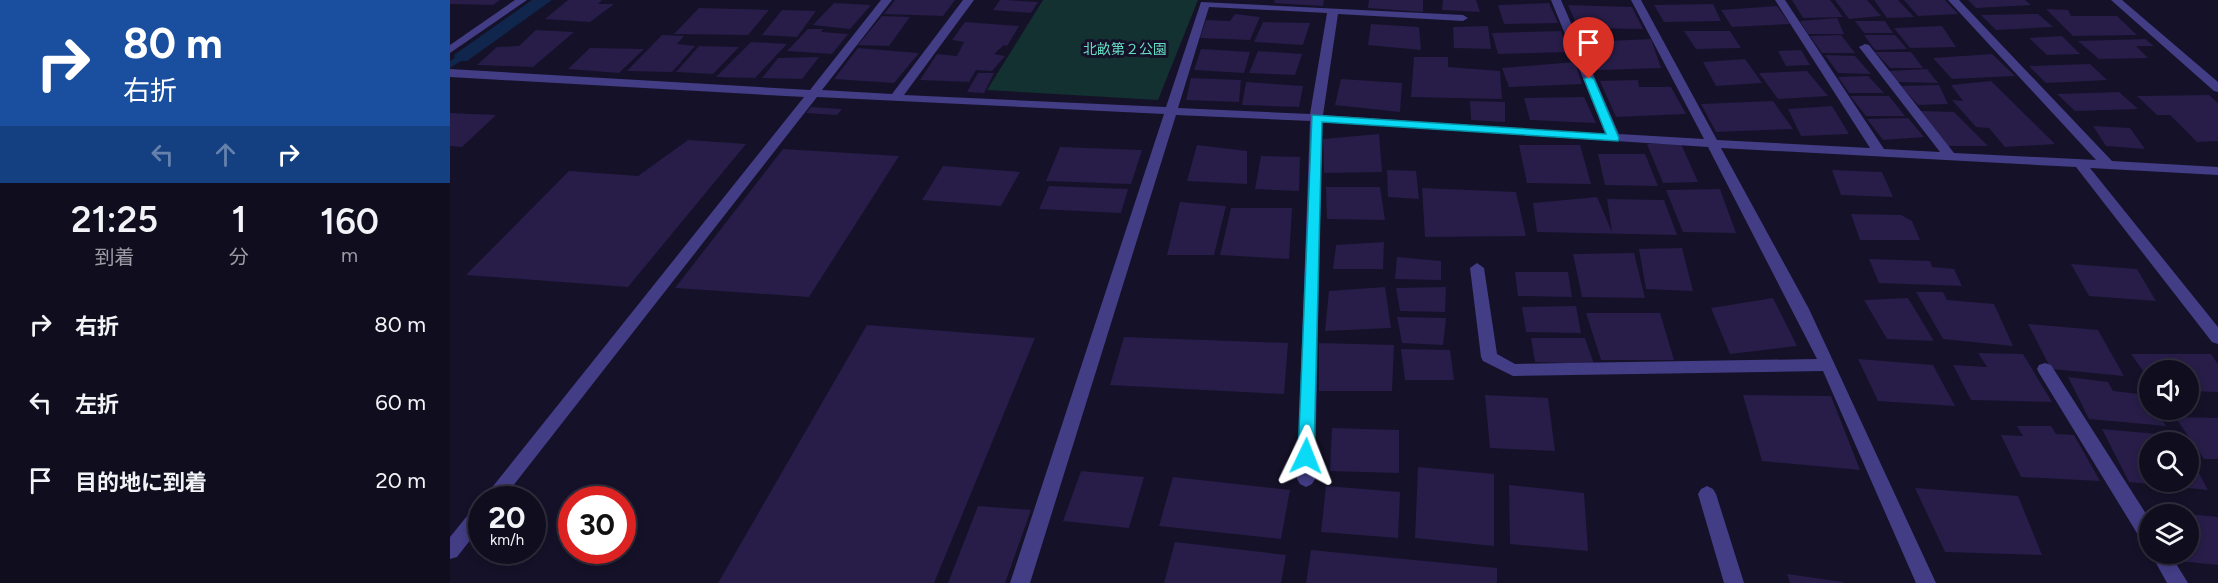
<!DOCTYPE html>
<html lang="ja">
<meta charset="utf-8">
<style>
:root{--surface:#100d1e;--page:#1e1b2b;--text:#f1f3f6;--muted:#9c9ca4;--line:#302d3c}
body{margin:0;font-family:Figtree,"Noto Sans JP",sans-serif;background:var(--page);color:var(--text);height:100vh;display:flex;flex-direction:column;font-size:22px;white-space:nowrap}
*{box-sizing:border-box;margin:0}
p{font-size:20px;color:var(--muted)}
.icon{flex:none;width:33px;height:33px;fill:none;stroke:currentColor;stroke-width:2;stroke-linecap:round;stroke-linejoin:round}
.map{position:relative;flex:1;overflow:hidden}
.sheet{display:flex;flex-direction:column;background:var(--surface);width:450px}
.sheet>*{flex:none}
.guide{background:#1a4fa0;color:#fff;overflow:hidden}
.fabs{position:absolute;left:1689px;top:360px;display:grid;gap:12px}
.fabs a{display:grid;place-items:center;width:60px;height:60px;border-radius:50%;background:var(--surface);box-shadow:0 3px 9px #0003,0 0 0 2px var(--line);font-size:30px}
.speed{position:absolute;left:18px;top:486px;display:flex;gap:12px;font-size:30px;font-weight:700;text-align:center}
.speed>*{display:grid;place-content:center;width:78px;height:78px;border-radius:50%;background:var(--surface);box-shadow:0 3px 9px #0003,0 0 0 2px var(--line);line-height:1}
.speed small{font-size:15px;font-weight:400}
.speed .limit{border:9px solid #d22;background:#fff;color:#111}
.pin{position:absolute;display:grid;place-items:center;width:51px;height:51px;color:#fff;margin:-62px -26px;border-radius:50% 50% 50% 0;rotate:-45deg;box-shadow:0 0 6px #0007}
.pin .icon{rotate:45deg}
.me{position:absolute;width:66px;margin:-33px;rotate:2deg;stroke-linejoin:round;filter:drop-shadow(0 0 4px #0008)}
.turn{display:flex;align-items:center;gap:21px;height:126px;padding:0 24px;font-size:27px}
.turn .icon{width:78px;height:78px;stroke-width:2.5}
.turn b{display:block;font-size:42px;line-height:51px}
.lanes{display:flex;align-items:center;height:57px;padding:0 24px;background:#0003;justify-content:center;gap:30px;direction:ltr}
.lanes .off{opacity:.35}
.eta{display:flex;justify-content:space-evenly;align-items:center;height:102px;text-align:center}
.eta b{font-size:36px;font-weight:600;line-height:42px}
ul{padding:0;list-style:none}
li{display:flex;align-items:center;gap:18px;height:78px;padding:0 24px}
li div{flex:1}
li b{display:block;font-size:22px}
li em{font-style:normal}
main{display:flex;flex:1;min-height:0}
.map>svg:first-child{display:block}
</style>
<main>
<section class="sheet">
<div class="guide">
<div class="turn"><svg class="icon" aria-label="right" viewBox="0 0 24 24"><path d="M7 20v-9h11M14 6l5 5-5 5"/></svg><div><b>80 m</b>右折</div></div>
<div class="lanes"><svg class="icon off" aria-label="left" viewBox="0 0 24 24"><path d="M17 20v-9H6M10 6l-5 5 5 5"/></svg><svg class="icon off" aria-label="ahead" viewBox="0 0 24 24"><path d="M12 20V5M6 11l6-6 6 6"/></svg><svg class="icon" aria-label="right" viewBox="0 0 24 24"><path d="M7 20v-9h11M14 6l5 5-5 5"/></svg></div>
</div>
<div class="eta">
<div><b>21:25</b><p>到着</p></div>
<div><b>1</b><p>分</p></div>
<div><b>160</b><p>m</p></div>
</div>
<ul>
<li><svg class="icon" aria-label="right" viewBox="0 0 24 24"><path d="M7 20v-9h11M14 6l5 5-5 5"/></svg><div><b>右折</b></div><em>80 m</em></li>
<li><svg class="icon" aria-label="left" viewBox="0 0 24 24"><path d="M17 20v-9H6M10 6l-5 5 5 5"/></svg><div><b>左折</b></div><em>60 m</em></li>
<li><svg class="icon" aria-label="arrive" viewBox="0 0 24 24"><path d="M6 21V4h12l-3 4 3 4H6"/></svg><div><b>目的地に到着</b></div><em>20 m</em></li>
</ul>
</section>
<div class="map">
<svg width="1768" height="583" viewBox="0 0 1768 583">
<rect width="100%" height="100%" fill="#151128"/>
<path fill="#143131" d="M593 0H748L708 100 537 90Z"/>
<path fill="#10264c" d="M82 0H102L17 61H6L4 55Z"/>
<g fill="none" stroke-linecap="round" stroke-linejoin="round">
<path fill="#10264c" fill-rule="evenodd" d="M19 49 24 52 22 54 0 68V61Z"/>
</g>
<path fill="#271d48" d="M0 0H50L43 5 0 4Z
M118 0H152L148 4H164L140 22 95 19Z
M445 0H505L493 16 434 14Z
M550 0H555L588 2 581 13 543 10Z
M825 0H874L873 6 824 3Z
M919 0H973V12L918 8Z
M993 0H1026L1030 12 992 10Z
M1342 0H1380L1393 17 1353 18Z
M1385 0H1417L1431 16 1399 19Z
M1424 0H1448L1464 17 1437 18Z
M1454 0H1495L1508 14 1468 16Z
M1518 0H1575L1581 5 1526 8Z
M384 3 421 5 400 29 363 25Z
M1099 3 1108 23 1054 24 1048 5Z
M1263 4 1271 21 1214 22 1204 5Z
M1118 5 1182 7 1193 29 1128 28Z
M1327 6 1340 24 1282 27 1271 10Z
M249 8 319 10 298 35 224 34Z
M1596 9 1618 10 1621 16H1667L1687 35 1623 36Z
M332 10 366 11 347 37 312 35Z
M785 14 810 17 800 40 750 38 756 20 780 21Z
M1588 14 1603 27 1546 30 1531 15Z
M432 16 460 17 439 46 408 45Z
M1387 18 1394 34H1358L1350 21Z
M1405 21H1435L1443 33H1414Z
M515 22 569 26 557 46 554 45 544 54 555 56 542 71 526 70 519 82 470 80 487 54 507 56 514 42 502 40Z
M813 22 860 23 853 45 804 42Z
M921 24 969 27 971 50 918 45Z
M1038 26 1041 49 1004 48 1003 27Z
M1492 26 1506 47 1460 48 1444 28Z
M358 29H373L371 32 398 34 382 54 337 51Z
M86 30 124 32 83 67 27 65 47 47 69 46Z
M1111 31 1118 52 1048 54 1042 33Z
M1234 31H1280L1291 48 1246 49Z
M212 35 234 36 227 44 245 46 222 72 177 71Z
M1391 35 1405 53H1372L1360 36Z
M1414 35H1445L1457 49 1425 50Z
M1612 36 1630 54 1597 55 1579 38Z
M1201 39 1211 68 1148 70 1138 42Z
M1695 39 1704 46H1686L1698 58 1649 59 1628 41Z
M301 42 337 44 305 78 266 77Z
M249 46 289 47 263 74 226 72Z
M140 48 194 49 169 73 118 69Z
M408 48 469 53 444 83 384 79Z
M751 49 800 52 794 73 744 70Z
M1351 50 1360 65 1336 66 1328 51Z
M808 51 852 54 845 75 799 73Z
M1425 52H1461L1473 68H1440Z
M1542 54 1565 76 1502 79 1483 58Z
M1375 55 1405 56 1421 74 1388 73Z
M369 57 352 79 312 78 328 58Z
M964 57H998V67L1050 71 1052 99 961 97Z
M1295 59 1312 83 1266 86 1253 62Z
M1125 62 1132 84 1059 87 1052 68Z
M1640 64 1657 80 1596 83 1579 66Z
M1477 69 1488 83 1446 82 1439 71Z
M1357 71 1378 96 1328 99 1309 73Z
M528 73H544L534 93 517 92Z
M1418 76 1434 93H1399L1388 77Z
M741 78 791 80 789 102 736 100Z
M891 79 952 83 950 112 885 105Z
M1188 80 1189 87H1221L1236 114 1166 117 1150 81Z
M1541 81 1605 144 1555 147 1539 128 1526 127 1502 100 1513 101 1501 85Z
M796 82 853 86 849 107 792 105Z
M1489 85 1498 104 1468 105 1451 86Z
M1669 92 1688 109 1625 111 1607 94Z
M1759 95 1768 103V141L1747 142 1720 115H1707L1687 96Z
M1400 96H1439L1455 116H1416Z
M1134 97 1146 123 1080 120 1074 98Z
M1020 101 1055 102V122L1021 120Z
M1323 101 1343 129 1266 132 1251 104Z
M1382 106 1399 134 1351 136 1338 109Z
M361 107 392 109 387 115 356 113Z
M1471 111 1504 112 1538 146H1497Z
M0 113 46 115 12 147 0 146Z
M1458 118 1474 137 1433 140 1417 119Z
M1643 126 1680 128 1695 149 1656 146Z
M929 134 932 172 874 173 873 139Z
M238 140 296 144 178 287 16 275 119 171 188 176Z
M1197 144H1231L1248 182 1213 183Z
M747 145 797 151V184L737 181Z
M1069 145H1130L1141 184 1077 183Z
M610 147 692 150 681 184 596 181Z
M333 149 449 156 359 297 225 288Z
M1148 154H1195L1208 186 1155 185Z
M811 156 850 157 849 191 805 189Z
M493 166 570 172 551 206 472 200Z
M937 170 966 171 969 199 938 197Z
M1382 170 1432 172 1443 197 1391 195Z
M599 186 678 189 671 213 589 209Z
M876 187H930L935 220 877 219Z
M972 188 1066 192 1076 236 975 237Z
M1270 189 1286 233 1233 232 1216 190Z
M1147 197 1162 232 1157 199 1214 200 1227 235 1087 232 1083 203Z
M730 202 776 206 764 255H717Z
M781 208H842L839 259 770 255Z
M1401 214 1451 215 1462 221 1470 240H1410Z
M934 242 933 269H883L886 245Z
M1232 248 1243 291 1196 289 1189 249Z
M1184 253 1195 298 1132 297 1123 254Z
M947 257 991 261V280L945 279Z
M1419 259 1480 261 1482 267 1504 269 1512 286 1429 283Z
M1621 264 1687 269 1706 301 1639 296Z
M1065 272H1118L1122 297 1068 296Z
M935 287 941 328 875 331 879 291Z
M996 287 995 312 950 311 946 288Z
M1466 292H1493L1497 300 1544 304 1563 346 1493 339Z
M1323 298 1347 346 1280 354 1261 308Z
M1458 298 1484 341 1437 339 1414 300Z
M1126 306 1131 333 1076 332 1072 307Z
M1136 313H1210L1224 360H1151Z
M947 317 996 318 993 345 952 343Z
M1578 324 1648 330 1674 376 1601 369Z
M417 325 585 338 484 583H268Z
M674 337 838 343 834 394 660 385Z
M1081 338H1135L1144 364 1085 362Z
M869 343 944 345 942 391H869Z
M951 349 1000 350 1004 380H955Z
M1528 353 1573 354 1602 402 1521 400 1503 365 1537 367Z
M1681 354H1761L1768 364V392L1738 391V370H1700V381Z
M1408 359 1483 365 1505 406 1428 401Z
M1618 377 1658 382 1663 391 1698 395 1700 410H1706L1716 426 1639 419Z
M1035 395 1098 398 1105 451 1040 448Z
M1293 395 1381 396 1410 470 1312 461Z
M1725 417 1768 418V459H1754Z
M1567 426H1601L1606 434 1624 435 1650 481 1571 477 1551 435 1573 436Z
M882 428 949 430V473L880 471Z
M1652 429 1729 436 1732 442H1700V482H1738V453L1758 490 1679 482Z
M968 467 1044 474V546L965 538Z
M631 471 694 477 679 528 613 521Z
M723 477 840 490 831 539 709 526Z
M1059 485 1134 493 1138 551 1060 544Z
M876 486 950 492 948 538 871 532Z
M1465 488 1568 496 1592 555 1495 552Z
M528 506 581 510 555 583H498Z
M1738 514 1768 517V565L1729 561 1725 554H1738Z
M725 542 836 555 831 583H714Z
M861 550 1047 568V583H856Z
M1337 574 1393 582V583H1340Z"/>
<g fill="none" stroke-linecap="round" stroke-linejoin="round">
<path fill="#423d85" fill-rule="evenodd" d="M65 0H77L0 53V45Z
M431 0H442L372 90 442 94 513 0H524L454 95 716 107 751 2 1013 15 1018 18 1013 21 888 14 873 115 1156 134 1101 0H1111L1169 134 1254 139 1181 0H1191L1267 140 1420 148 1325 0H1335L1434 149 1490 152 1409 47 1415 44 1419 45 1504 153 1646 160 1498 0H1509L1662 161 1768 167V175L1640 168 1768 327V344L1762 342 1626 167 1271 148 1359 309 1486 583H1466L1373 371 1063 376 1033 361 1031 357 1020 268 1027 263 1034 268 1047 354 1065 364 1367 359 1258 147 872 122 865 479 862 484 856 487 850 484 847 479 860 121 726 115 580 583H560L714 114 367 97 52 500H32L354 97 0 77V69L360 90ZM759 7 877 13 860 114 728 108Z
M1661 0H1672L1768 82V92L1764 91Z
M1595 363 1601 365 1700 520V545L1693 543 1589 373 1587 369 1589 365Z
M1257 486 1263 489 1266 494 1294 583H1274L1248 494 1251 489Z
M32 503V525L7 557 0 559V537L26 505Z
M1701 554H1720L1738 583H1717Z"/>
</g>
<path fill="#0bdaf7" stroke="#078ea1" stroke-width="1.5" d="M1139 76 1144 79 1169 138 1168 141 872 122 864 456 862 461 856 463 851 461 848 456 862 115 1156 134 1134 79Z"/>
<g text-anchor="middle" stroke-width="6" stroke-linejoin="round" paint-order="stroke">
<g font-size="14" fill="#66ddc2" stroke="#151128">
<text x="675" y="54">北畝第２公園</text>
</g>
</g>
</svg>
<div class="fabs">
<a><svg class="icon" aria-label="sound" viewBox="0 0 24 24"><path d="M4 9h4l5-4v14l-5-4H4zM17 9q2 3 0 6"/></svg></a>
<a><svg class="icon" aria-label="search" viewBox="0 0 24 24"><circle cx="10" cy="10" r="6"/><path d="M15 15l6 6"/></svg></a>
<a><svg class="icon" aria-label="layers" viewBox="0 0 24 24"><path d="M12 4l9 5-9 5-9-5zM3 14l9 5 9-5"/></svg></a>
</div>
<div class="speed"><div>20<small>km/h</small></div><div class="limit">30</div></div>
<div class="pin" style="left:1139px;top:79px;background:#d93025"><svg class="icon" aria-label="arrive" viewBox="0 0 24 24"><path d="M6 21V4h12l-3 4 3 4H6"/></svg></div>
<svg class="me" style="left:856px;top:456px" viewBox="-20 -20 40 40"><path d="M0-17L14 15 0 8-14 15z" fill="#0bdaf7" stroke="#fff" stroke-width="4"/></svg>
</div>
</main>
